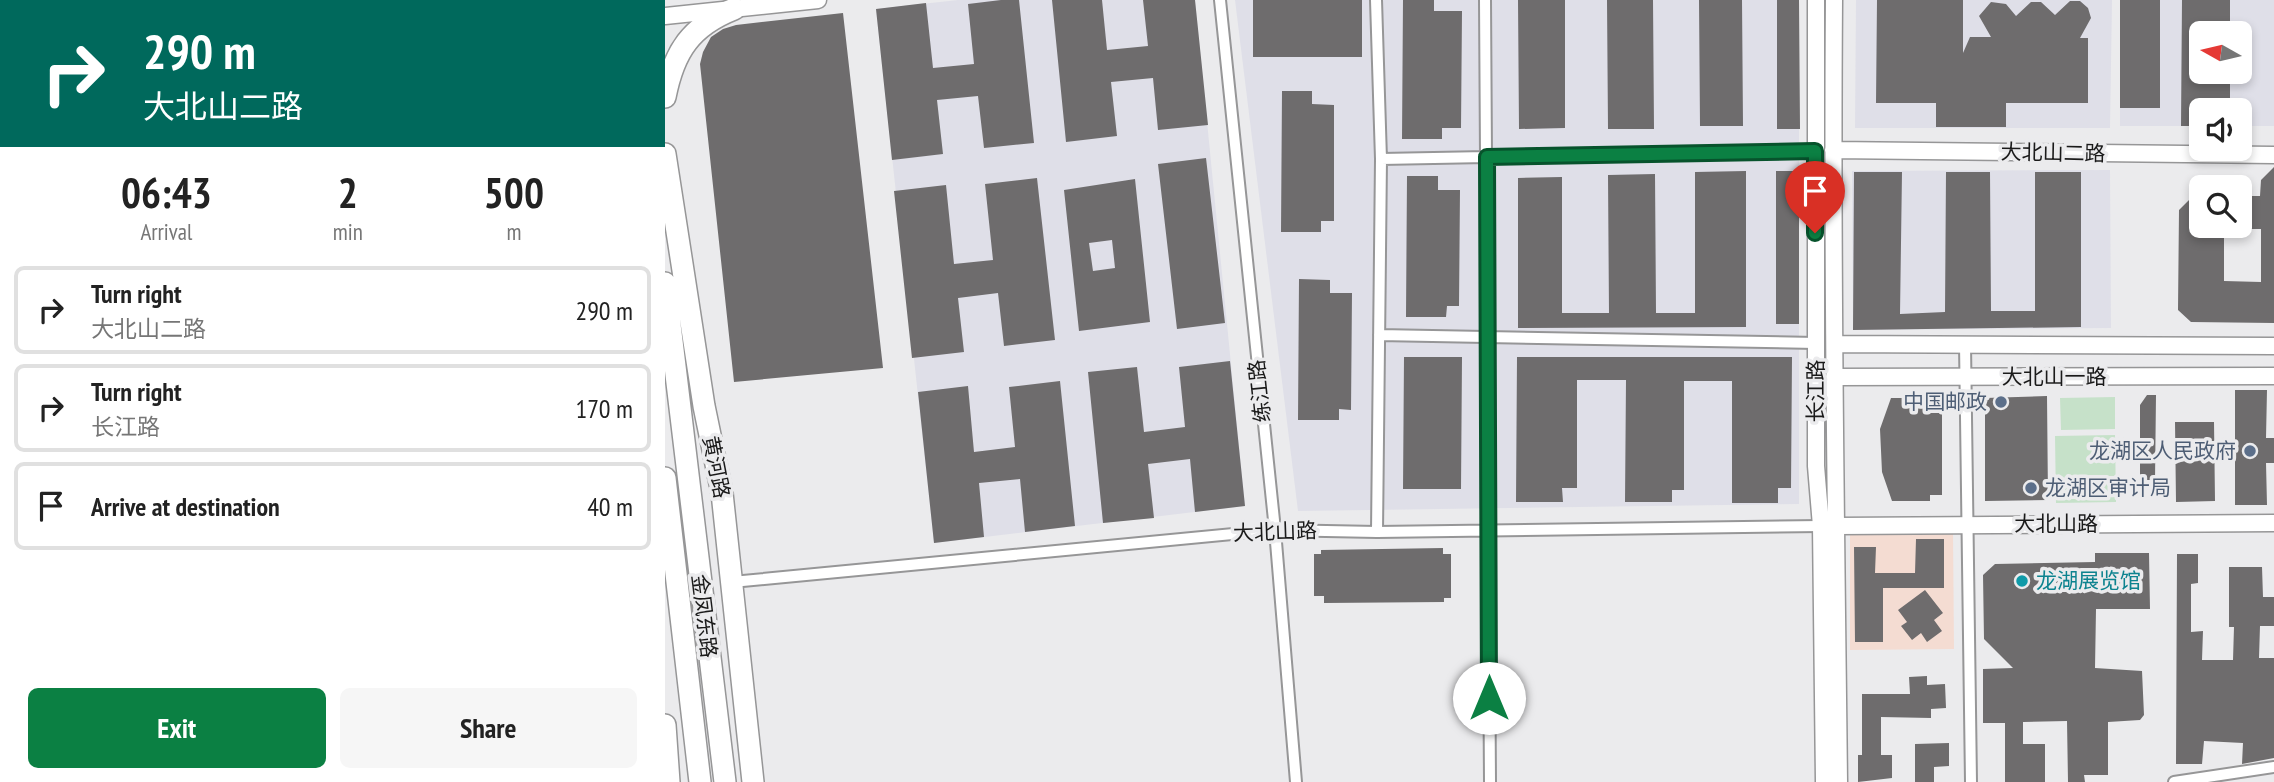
<!DOCTYPE html>
<meta charset="utf-8">
<style>
:root{--surface:#fff;--page:#f6f6f6;--text:#222;--muted:#767676;--line:#e0e0e0;--accent:#0b8043}
body{margin:0;font-family:"PT Sans Narrow","Noto Sans SC",sans-serif;background:var(--page);color:var(--text);height:100vh;display:flex;flex-direction:column;font-size:26px;white-space:nowrap}
*{box-sizing:border-box;margin:0}
p{font-size:23px;color:var(--muted)}
.icon{flex:none;width:38px;height:38px;fill:none;stroke:currentColor;stroke-width:2;stroke-linecap:round;stroke-linejoin:round}
.map{position:relative;flex:1;overflow:hidden}
.sheet{display:flex;flex-direction:column;background:var(--surface);width:665px}
.sheet>*{flex:none}
.top-card{background:#00695c;color:#fff;overflow:hidden}
.needle{width:46px;rotate:278deg}
.controls{position:absolute;left:1524px;top:21px;display:grid;gap:14px}
.controls a{display:grid;place-items:center;width:63px;height:63px;border-radius:10px;background:var(--surface);box-shadow:0 4px 10px #0003;font-size:35px}
.pin{position:absolute;display:grid;place-items:center;width:60px;height:60px;color:#fff;margin:-72px -30px;border-radius:50% 50% 50% 0;rotate:-45deg;box-shadow:0 0 7px #0007}
.pin .icon{rotate:45deg}
.me{position:absolute;width:77px;margin:-38px;rotate:0deg;stroke-linejoin:round;filter:drop-shadow(0 0 5px #0008)}
.turn{display:flex;align-items:center;gap:24px;height:147px;padding:0 28px;font-size:32px}
.turn .icon{width:91px;height:91px;stroke-width:2.5}
.turn b{display:block;font-size:49px;line-height:60px}
.eta{display:flex;justify-content:space-evenly;align-items:center;height:119px;text-align:center}
.eta b{font-size:42px;font-weight:600;line-height:49px}
.action{display:flex;gap:14px;margin-top:auto;padding:14px 28px}
.action a{flex:1;height:80px;border-radius:10px;background:var(--accent);color:#fff;font-size:28px;font-weight:600;line-height:80px;text-align:center}
.action a+a{background:var(--page);color:var(--text)}
ul{padding:0;list-style:none}
li{display:flex;align-items:center;gap:21px;height:88px;margin:0 14px 10px;padding:0 14px;border:4px solid var(--line);border-radius:10px}
li div{flex:1}
li b{display:block;font-size:26px}
li em{font-style:normal}
main{display:flex;flex:1;min-height:0}
.map>svg:first-child{display:block}
</style>
<main>
<section class="sheet">
<div class="top-card">
<div class="turn"><svg class="icon" aria-label="right" viewBox="0 0 24 24"><path d="M7 20v-9h11M14 6l5 5-5 5"/></svg><div><b>290 m</b>大北山二路</div></div>
</div>
<div class="eta">
<div><b>06:43</b><p>Arrival</p></div>
<div><b>2</b><p>min</p></div>
<div><b>500</b><p>m</p></div>
</div>
<ul>
<li><svg class="icon" aria-label="right" viewBox="0 0 24 24"><path d="M7 20v-9h11M14 6l5 5-5 5"/></svg><div><b>Turn right</b><p>大北山二路</p></div><em>290 m</em></li>
<li><svg class="icon" aria-label="right" viewBox="0 0 24 24"><path d="M7 20v-9h11M14 6l5 5-5 5"/></svg><div><b>Turn right</b><p>长江路</p></div><em>170 m</em></li>
<li><svg class="icon" aria-label="arrive" viewBox="0 0 24 24"><path d="M6 21V4h12l-3 4 3 4H6"/></svg><div><b>Arrive at destination</b></div><em>40 m</em></li>
</ul>
<div class="action"><a>Exit</a><a>Share</a></div>
</section>
<div class="map">
<svg width="1609" height="782" viewBox="0 0 1609 782">
<rect width="100%" height="100%" fill="#ebebed"/>
<path fill="#f4dcd2" d="M1288 533 1289 649 1185 650V534Z"/>
<path fill="#dfdfe8" fill-rule="evenodd" d="M293 0H530L580 506 269 543 211 9Z
M570 0H1134V504L633 511Z
M1191 0H1447L1445 128H1190Z
M1455 0H1609V126H1575V110H1536V126H1455ZM1536 33H1575V72H1536Z
M1445 170 1446 328 1188 330 1187 171Z"/>
<path fill="#c6e1c9" d="M1450 397V429L1396 430 1395 398Z
M1450 435 1451 502 1391 503 1390 436Z"/>
<path fill="#6e6c6d" fill-rule="evenodd" d="M336 0H354L369 143 319 148 313 96 272 100 278 154 227 160 211 9 261 3 268 68 309 64 303 4Z
M387 0H437L442 50 483 46 478 0H530L543 125 493 130 488 78 446 82 452 136 401 142Z
M588 0H697V57H588Z
M738 0H769V11H797L796 128H777V139H737Z
M853 0H900V128L854 129Z
M942 0H988L989 129H943Z
M1034 0H1077L1078 126H1035Z
M1112 0H1134L1135 129H1112Z
M1212 0H1298V53L1305 37H1326L1314 16 1326 2 1341 4 1351 16 1366 2H1376L1390 15 1405 1H1415L1423 8 1426 18 1415 38H1423V103H1341V127H1271V103H1211Z
M1455 0H1495V108H1455Z
M1517 0H1565V33H1536V72H1565V110H1536V126H1516Z
M178 13 218 368 69 382 35 64 38 52 46 37 58 29 71 25Z
M617 91H647V104L669 105V221H656V232H616Z
M541 158 560 323 512 329 493 164Z
M1609 167V323L1526 322 1513 310 1514 210 1529 195 1536 196V226H1559V281L1596 282V229H1575V196H1595L1596 180Z
M1081 171V327L853 328V178L897 177V313H944L943 175 990 174 991 313H1030V172Z
M1111 171H1134V324H1111Z
M1189 172H1237L1235 314 1280 312 1281 172H1325L1326 311H1370V172H1416V327L1188 330Z
M742 176H773V190H795L794 306H782L781 317H741Z
M372 178 390 340 339 346 333 293 293 298 299 352 247 358 229 191 281 185 289 264 328 260 320 184Z
M470 179 485 322 414 331 399 190ZM447 240 450 268 428 271 424 243Z
M634 279 665 280V293H687L686 410 674 409V420H633Z
M739 357H797L796 489H738Z
M852 357H1127L1126 488H1113V503H1067V381H1019V490H1007V502H960L961 380H912V488H897L898 502H851Z
M565 361 580 506 530 512 525 459 483 464 489 518 438 523 423 372 472 367 479 432 520 427 514 367Z
M395 381 410 526 360 532 355 479 314 483 319 537 269 543 253 392 303 386 309 452 350 447 344 387Z
M1570 390H1602L1601 438H1609V463H1601L1602 505H1570Z
M1482 395H1491L1490 480H1475V405Z
M1382 396 1383 500 1320 501V398Z
M1226 398H1265V405H1277V495H1265V501H1227L1217 472 1215 429Z
M1510 422H1549L1550 501 1511 502Z
M1251 539H1279V588H1218V642H1190L1189 547H1211L1210 573H1250Z
M778 548V554H786V598H779V602L659 603V596H649V554H656V550Z
M1430 553H1484L1485 609H1431L1430 668 1477 671 1479 715 1475 720 1443 722V775H1419L1420 782H1403L1402 721 1358 722V744H1380V782H1340V723H1318V669L1348 668 1319 639 1318 575 1330 564 1430 562Z
M1512 554H1533V583L1526 584V632L1538 631 1537 660H1568L1569 627H1564V567H1597L1598 597H1609V626H1595L1594 658H1609V758L1577 764 1578 743 1539 741 1537 764H1511Z
M1260 590 1278 613 1269 620 1277 631 1262 642 1256 633 1247 640 1236 626 1242 622 1233 610Z
M1262 676V685L1280 684 1281 708 1266 709V718L1216 717V755H1227V778L1193 782V755H1197V694H1245L1244 677Z
M1284 743V766L1269 767V782H1250V744Z"/>
<g fill="none" stroke-linecap="round" stroke-linejoin="round">
<g stroke="#969697" stroke-width="14">
<path id="street" d="M555 0 610 530 631 782
M711 0 716 159 712 532
M820 0 825 782
M716 159 1150 151
M714 335 1151 343
M1300 344 1306 782
M67 582 610 530 712 532 1156 526
M1509 782 1609 767"/>
</g>
<g stroke="#969697" stroke-width="19">
<path id="secondary" d="M1151 0V466L1156 526 1159 782
M1169 0C1167 261 1171 521 1174 782
M0 16 153 0
M1168 150 1609 155
M1170 344 1609 346
M1169 377 1609 376
M1173 526 1609 523"/>
</g>
<g stroke="#969697" stroke-width="24">
<path id="highway" d="M0 97C9 51 26 26 69 9
M0 154 39 406 57 493 88 782
M0 283 60 782
M0 478 35 782
M0 725 4 782"/>
</g>
<use href="#street" stroke="#fff" stroke-width="10"/>
<use href="#secondary" stroke="#fff" stroke-width="16"/>
<use href="#highway" stroke="#fff" stroke-width="21"/>
</g>
<g fill="none" stroke-linecap="round" stroke-linejoin="round">
<g stroke="#07532c" stroke-width="18">
<path id="route" d="M824 698 822 157 1150 151V233"/>
</g>
<use href="#route" stroke="#0b8043" stroke-width="12"/>
</g>
<g fill="#5c6f8a" stroke="#ebebed" stroke-width="2.5">
<circle cx="1336" cy="402" r="7"/>
<circle cx="1585" cy="451" r="7"/>
<circle cx="1366" cy="488" r="7"/>
</g>
<circle fill="#0f9aa8" stroke="#ebebed" stroke-width="2.5" cx="1357" cy="581" r="7"/>
<g text-anchor="middle" stroke-width="7" stroke-linejoin="round" paint-order="stroke">
<g font-size="21" fill="#1a1a1a" stroke="#ebebed">
<text transform="translate(1388 153) rotate(1)" y="7">大北山二路</text>
<text x="1389" y="384">大北山一路</text>
<text transform="translate(595 391) rotate(-96)" y="7">练江路</text>
<text transform="translate(1151 391) rotate(-90)" y="7">长江路</text>
<text transform="translate(51 467) rotate(79)" y="7">黄河路</text>
<text x="1391" y="531">大北山路</text>
<text transform="translate(610 532) rotate(-2)" y="7">大北山路</text>
<text transform="translate(39 616) rotate(83)" y="7">金凤东路</text>
</g>
<g font-size="21" fill="#4e5e75" stroke="#ebebed" text-anchor="end">
<text x="1322" y="409">中国邮政</text>
<text x="1571" y="458">龙湖区人民政府</text>
<text x="1380" y="495" text-anchor="start">龙湖区审计局</text>
</g>
<g font-size="21" fill="#0d838f" stroke="#ebebed" text-anchor="start">
<text x="1371" y="588">龙湖展览馆</text>
</g>
</g>
</svg>
<div class="controls">
<a><svg class="needle" viewBox="-14 -14 28 28"><path d="M0-13l5 13h-10z" fill="#e53935"/><path d="M0 13l5-13h-10z" fill="#767676"/></svg></a>
<a><svg class="icon" aria-label="sound" viewBox="0 0 24 24"><path d="M4 9h4l5-4v14l-5-4H4zM17 9q2 3 0 6"/></svg></a>
<a><svg class="icon" aria-label="search" viewBox="0 0 24 24"><circle cx="10" cy="10" r="6"/><path d="M15 15l6 6"/></svg></a>
</div>
<div class="pin" style="left:1150px;top:233px;background:#d93025"><svg class="icon" aria-label="arrive" viewBox="0 0 24 24"><path d="M6 21V4h12l-3 4 3 4H6"/></svg></div>
<svg class="me" style="left:824px;top:698px" viewBox="-20 -20 40 40"><circle r="19" fill="#fff"/><path d="M0-13L10 11 0 6-10 11z" fill="#0b8043"/></svg>
</div>
</main>
